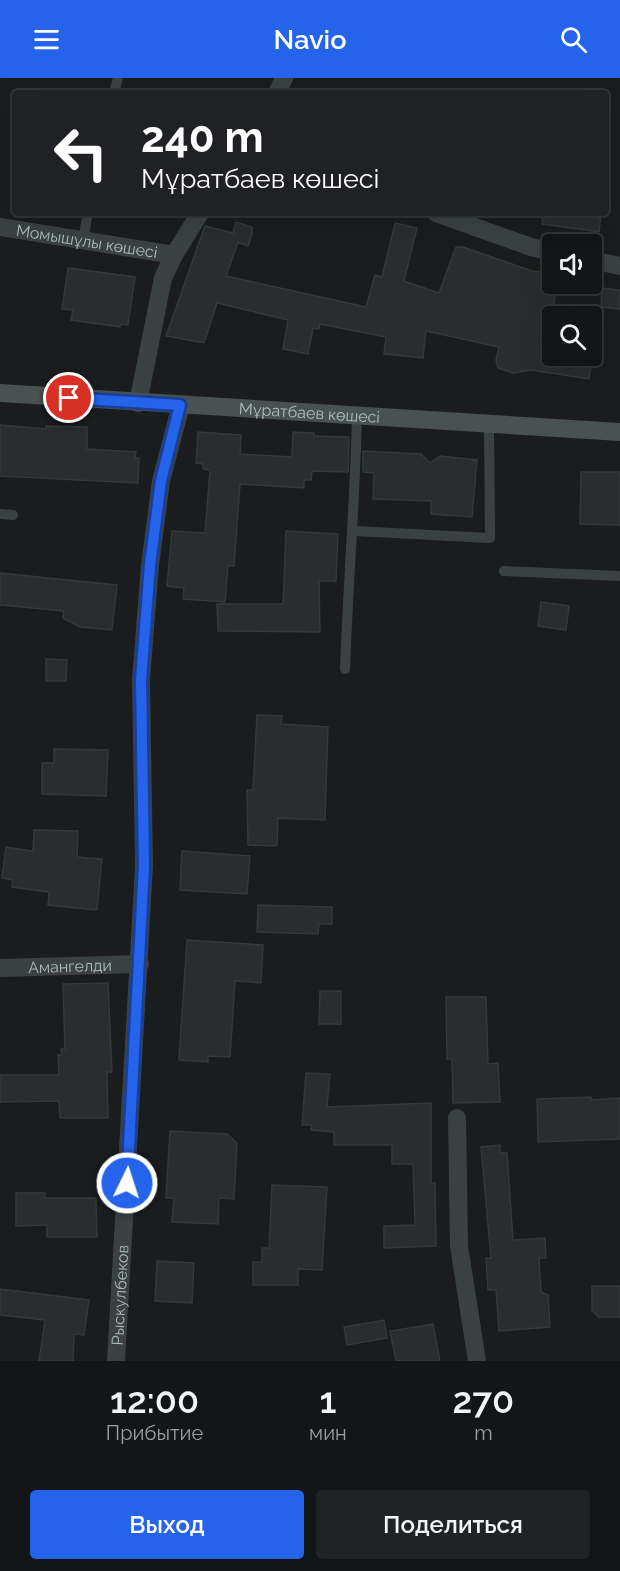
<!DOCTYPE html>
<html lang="ru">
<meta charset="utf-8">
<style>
:root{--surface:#141516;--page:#212223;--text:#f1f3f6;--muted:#9d9fa1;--line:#333435;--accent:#2563eb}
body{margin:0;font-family:Raleway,sans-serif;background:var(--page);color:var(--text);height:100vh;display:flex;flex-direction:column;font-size:22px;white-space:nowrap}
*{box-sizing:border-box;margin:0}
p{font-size:20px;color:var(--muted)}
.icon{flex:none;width:33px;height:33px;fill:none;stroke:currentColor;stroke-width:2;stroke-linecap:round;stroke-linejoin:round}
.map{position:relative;height:1283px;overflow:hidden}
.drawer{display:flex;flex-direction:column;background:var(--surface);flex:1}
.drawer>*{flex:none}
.hud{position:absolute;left:12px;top:12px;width:597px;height:126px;border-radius:6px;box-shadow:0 6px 24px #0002,0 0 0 2px var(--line);background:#202124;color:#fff;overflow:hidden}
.tools{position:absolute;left:542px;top:156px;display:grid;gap:12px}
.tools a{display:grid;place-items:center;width:60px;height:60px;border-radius:6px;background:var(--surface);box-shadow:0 6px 24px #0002,0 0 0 2px var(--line);font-size:30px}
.pin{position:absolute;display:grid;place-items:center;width:51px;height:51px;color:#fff;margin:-26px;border:3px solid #fff;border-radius:50%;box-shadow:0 2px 6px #0007}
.me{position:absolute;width:66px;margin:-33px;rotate:4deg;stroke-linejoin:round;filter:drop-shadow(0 0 4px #0008)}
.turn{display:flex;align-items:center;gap:21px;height:126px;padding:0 30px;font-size:27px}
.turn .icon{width:78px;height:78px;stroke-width:2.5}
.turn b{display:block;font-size:42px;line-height:51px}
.eta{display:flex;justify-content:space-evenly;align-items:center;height:102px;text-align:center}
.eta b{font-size:36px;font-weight:600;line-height:42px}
.primary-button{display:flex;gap:12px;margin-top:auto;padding:12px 30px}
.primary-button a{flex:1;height:69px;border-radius:6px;background:var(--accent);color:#fff;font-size:24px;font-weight:600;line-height:69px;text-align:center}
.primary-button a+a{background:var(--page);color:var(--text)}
header{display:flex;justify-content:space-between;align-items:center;height:78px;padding:0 30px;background:var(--accent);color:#fff;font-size:27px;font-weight:600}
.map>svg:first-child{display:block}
</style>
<header><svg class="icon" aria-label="menu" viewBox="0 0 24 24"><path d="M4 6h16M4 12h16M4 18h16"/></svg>Navio<svg class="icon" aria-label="search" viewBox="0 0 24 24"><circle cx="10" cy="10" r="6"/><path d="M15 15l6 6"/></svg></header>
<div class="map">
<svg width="620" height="1283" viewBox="0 0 620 1283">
<rect width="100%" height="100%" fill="#1a1c1d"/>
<path fill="#2a2d2e" stroke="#343839" stroke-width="1.5" d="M543 135H601L599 154 542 146Z
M236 144 252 149V156L248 168 238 164 226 198 366 229 375 197 382 199 395 145 417 150 404 203 439 215 456 169H463L532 193 552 196V206H557L548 265 552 266V278H593L589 301 531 292 513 295 498 290 496 282 499 269 426 253 423 280 384 276 386 259 320 246 319 251 313 250 308 276 283 271 288 242 217 225 204 265 166 258 205 148 233 155Z
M68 190 135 199 128 247 120 246V249L71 242 73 232 62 231Z
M602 210 620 212V231L601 229Z
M0 347 46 351V348L87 349V371L136 374 135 380H139L138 405 0 398Z
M198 354 241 357 240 376 292 379 293 354 314 355V358L349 359 348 394 312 393 311 402H304V410L240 406 234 488H228L225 524 183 521 184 510 167 508 172 453 205 455 210 392 203 391V386L196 385Z
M363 373 421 376 430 385 440 378 477 382 472 439 431 436V423L373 421 374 395 363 394Z
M581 394H620V447L580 446Z
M286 453 338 456 336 503H319L320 554 218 553 217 526H283Z
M0 495 117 507 112 552 80 549 63 540 64 533 0 527Z
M541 524 569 528 566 552 538 548Z
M46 581 67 582 66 603H46Z
M257 637 282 638 281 646 328 649 325 742 278 740 277 768 248 767 247 712H253Z
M54 671 108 672 106 718 42 716V685H54Z
M34 752 78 753 77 779 102 781 97 832 48 827 49 814 12 809 13 802 2 800 6 769 33 773Z
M182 773 250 778 247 816 180 812Z
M258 827 332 829V846H319L318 856 257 854Z
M187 862 263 867 261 905 235 903 230 979 208 978V984L179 982Z
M108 905 112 994H107L108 1040H60L59 1023 0 1024V997H59L58 977H62L61 971H65L63 906Z
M320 913H341V946H319Z
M446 919H486L488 986 498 985 500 1024 453 1025 452 981H447Z
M306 995 330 996 327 1029 431 1025V1105H435L436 1168 384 1170V1148L415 1147 413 1086H392V1067H334V1054L311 1052 312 1047H302Z
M591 1019V1022L620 1020V1061L538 1064 537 1021Z
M170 1053 227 1056 237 1065 234 1121 219 1120 218 1146 172 1144 174 1120H166Z
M500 1067V1075H507L513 1162 545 1160 546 1180H539L541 1214 548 1217 550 1249 499 1253 496 1212H488L486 1180H491L481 1069Z
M272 1107 327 1109 322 1192 298 1191V1207H253V1184H262V1170H269Z
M16 1115H45V1120H96L97 1159H47V1147L16 1148Z
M157 1183 194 1185 192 1225 155 1223Z
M592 1208H620V1239H599L592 1233Z
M0 1211 89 1222 84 1257 74 1256 73 1283H39L45 1242 0 1237Z
M384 1242 387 1260 347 1267 344 1249Z
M433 1246 440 1283H396L390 1253Z"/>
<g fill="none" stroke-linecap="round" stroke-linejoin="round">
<path stroke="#3b4142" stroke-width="10" d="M114 15 118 0
M83 162 88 135
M0 436 13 437
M354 453 490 460 489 346
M504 493 620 498
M345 591C348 507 355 423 357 338"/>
<g stroke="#3b4142" stroke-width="18">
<path d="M277 15 284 0"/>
<path d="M436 135 531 169 552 174"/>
<path id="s1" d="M0 149 174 177"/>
<path d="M591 182 620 188"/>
<path d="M138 325 163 200 174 177 200 135"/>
<path id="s2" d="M0 890 140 886"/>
<path d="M457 1040 459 1168 477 1283"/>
<path id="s3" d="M116 1283 144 788 141 602 150 487 161 403 181 327"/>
</g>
<path stroke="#495251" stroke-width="18" id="s4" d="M0 315 620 354"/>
</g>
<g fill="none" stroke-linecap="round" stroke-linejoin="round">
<g stroke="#184099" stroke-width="15">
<path id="route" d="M69 320 180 327 161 403 150 487 141 602 144 788 127 1105"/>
</g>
<use href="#route" stroke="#2563eb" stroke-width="10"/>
</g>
<g text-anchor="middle" stroke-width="6" stroke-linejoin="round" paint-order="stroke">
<g font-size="16" fill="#adbcba" stroke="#151718">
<text dy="6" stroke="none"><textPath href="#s1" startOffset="88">Момышұлы көшесі</textPath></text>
<text dy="6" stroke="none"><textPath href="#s4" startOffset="310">Мұратбаев көшесі</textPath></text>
<text dy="6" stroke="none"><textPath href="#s2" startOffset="70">Амангелди</textPath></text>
<text dy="6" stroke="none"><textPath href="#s3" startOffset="66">Рыскулбеков</textPath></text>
</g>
</g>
</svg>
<div class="tools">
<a><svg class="icon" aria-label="sound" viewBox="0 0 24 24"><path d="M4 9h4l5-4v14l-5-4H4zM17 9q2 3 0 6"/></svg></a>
<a><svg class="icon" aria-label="search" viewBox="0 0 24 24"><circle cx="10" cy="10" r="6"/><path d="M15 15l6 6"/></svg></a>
</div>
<div class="pin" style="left:69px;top:320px;background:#d93025"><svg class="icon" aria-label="arrive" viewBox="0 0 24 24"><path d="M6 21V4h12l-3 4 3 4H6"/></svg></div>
<svg class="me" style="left:127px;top:1105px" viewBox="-20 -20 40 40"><circle r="17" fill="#2563eb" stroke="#fff" stroke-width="3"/><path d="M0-11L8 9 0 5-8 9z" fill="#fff"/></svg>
<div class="hud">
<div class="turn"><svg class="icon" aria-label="left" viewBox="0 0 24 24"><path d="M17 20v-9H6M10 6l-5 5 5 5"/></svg><div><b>240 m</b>Мұратбаев көшесі</div></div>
</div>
</div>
<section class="drawer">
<div class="eta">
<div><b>12:00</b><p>Прибытие</p></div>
<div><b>1</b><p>мин</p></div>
<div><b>270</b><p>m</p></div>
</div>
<div class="primary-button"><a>Выход</a><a>Поделиться</a></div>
</section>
